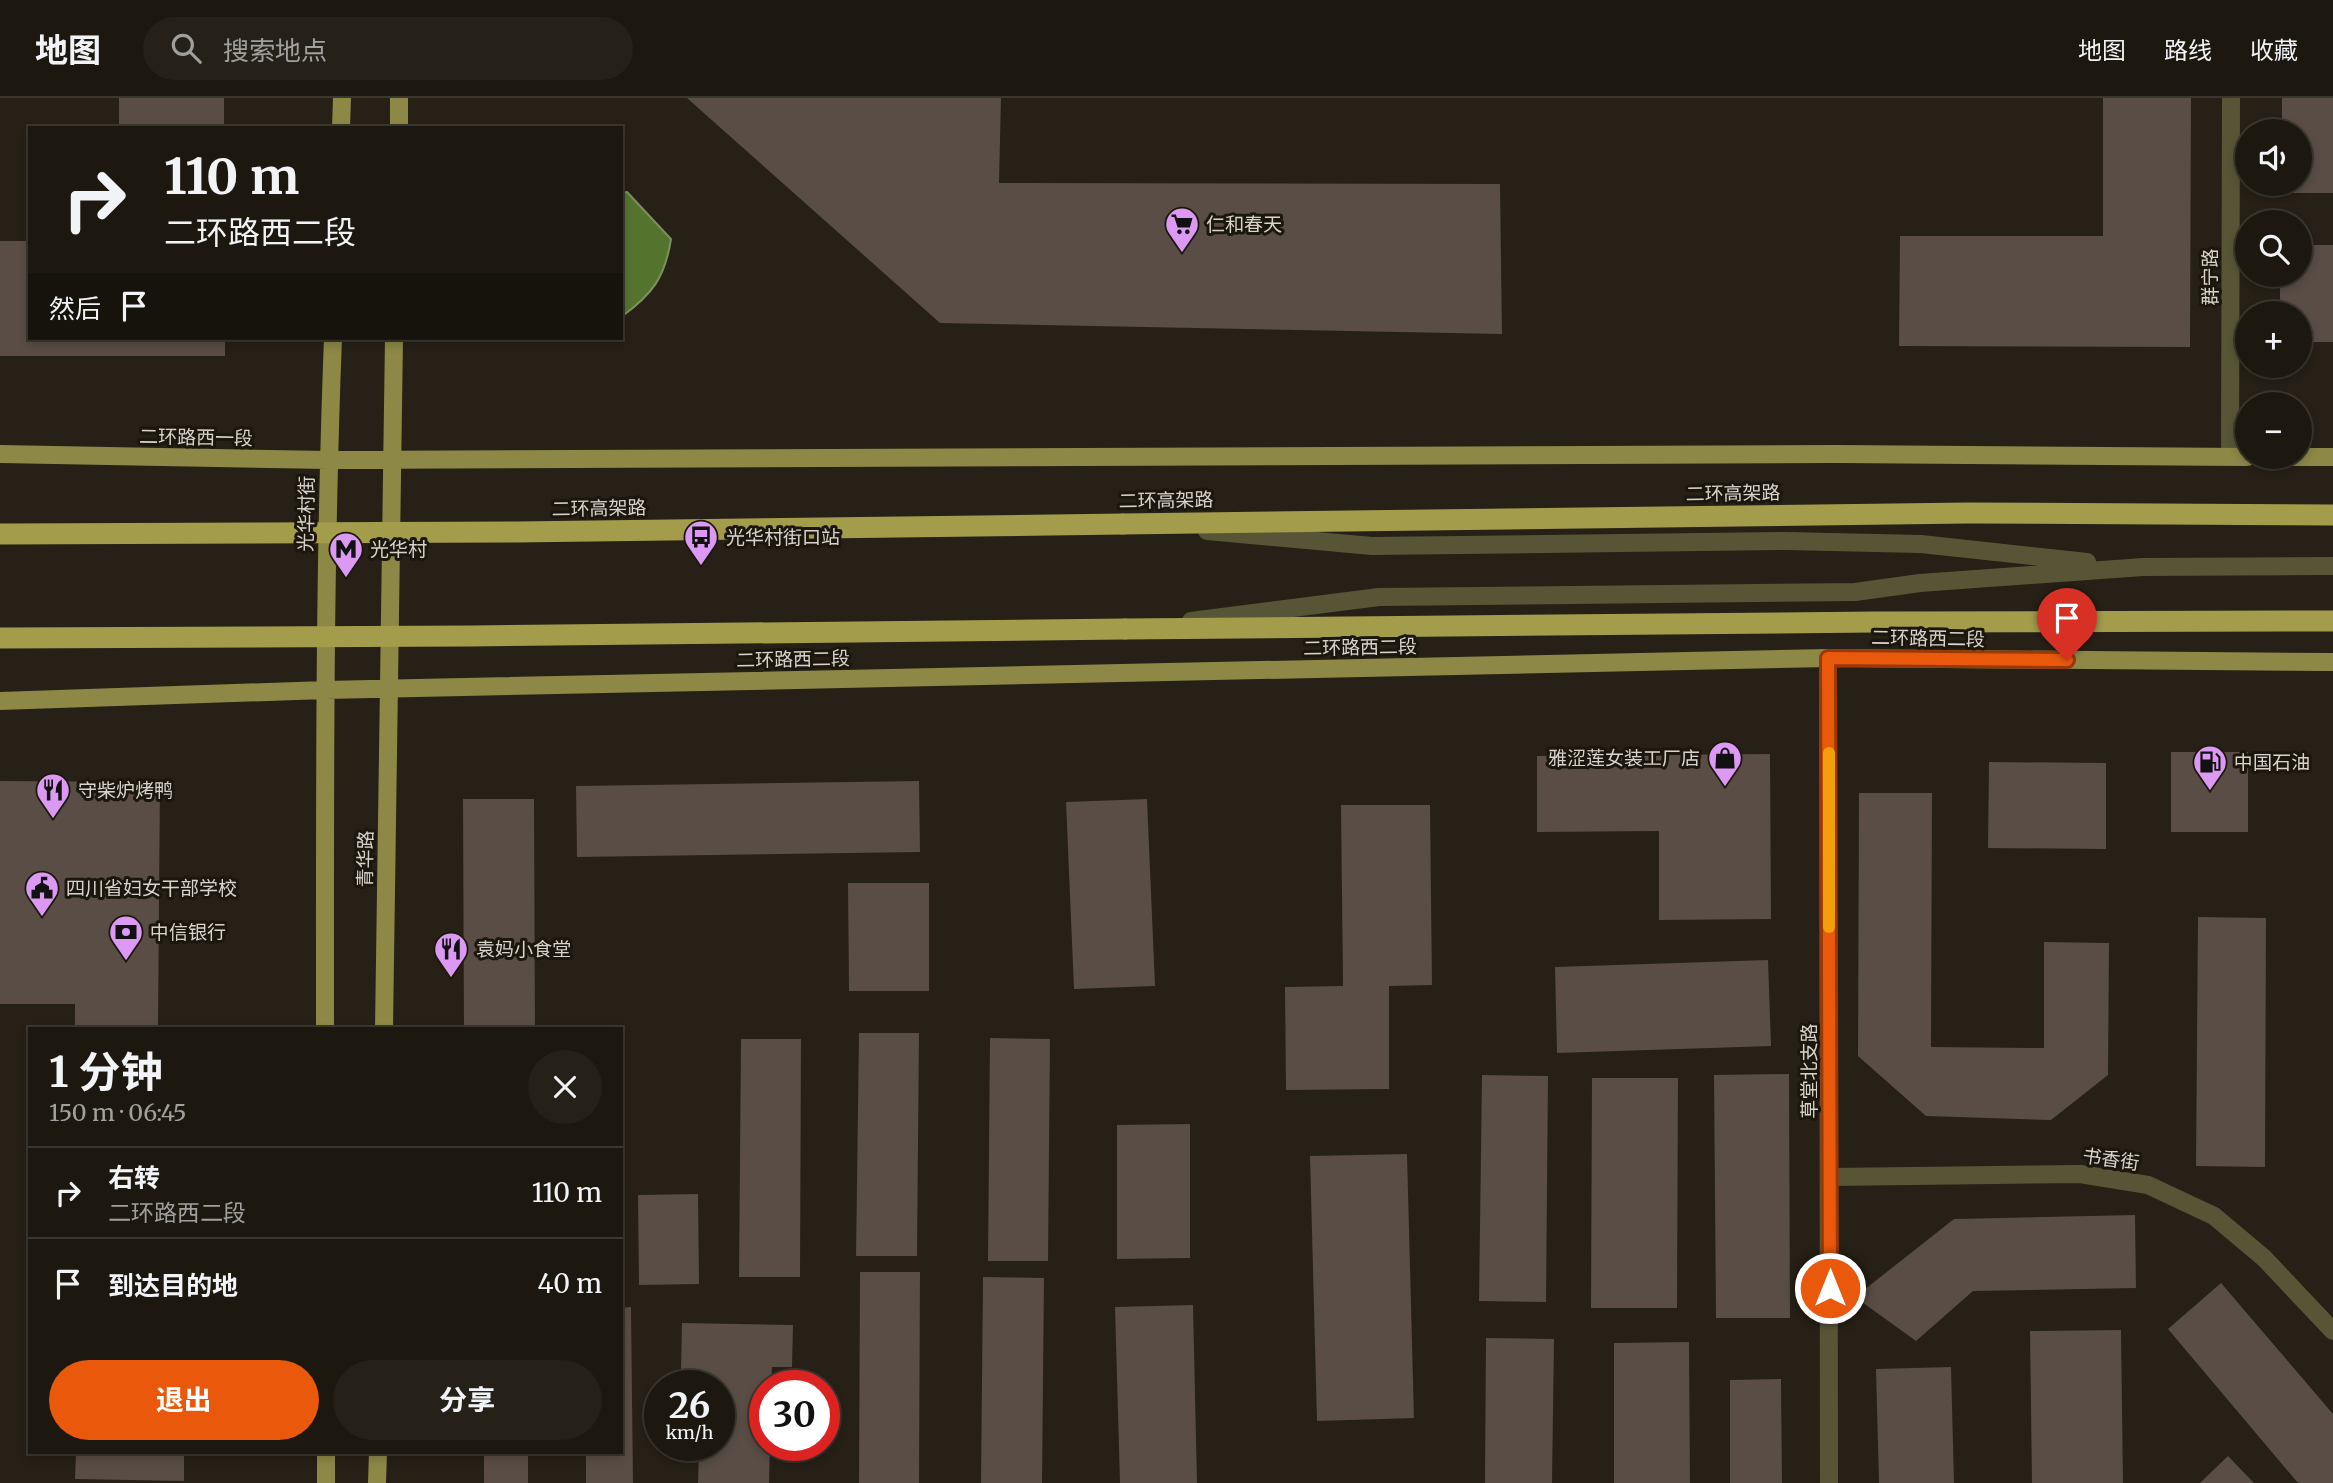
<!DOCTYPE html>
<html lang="zh">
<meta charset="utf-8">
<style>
:root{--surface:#1c1810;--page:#252119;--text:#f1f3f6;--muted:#a0a09f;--line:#3a3730;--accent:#ea580c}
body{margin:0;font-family:Merriweather,"Noto Sans SC",serif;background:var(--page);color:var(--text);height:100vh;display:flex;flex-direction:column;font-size:26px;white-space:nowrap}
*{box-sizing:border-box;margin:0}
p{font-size:23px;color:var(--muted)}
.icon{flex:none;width:38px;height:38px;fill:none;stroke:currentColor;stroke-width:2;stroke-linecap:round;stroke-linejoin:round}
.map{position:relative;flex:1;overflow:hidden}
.side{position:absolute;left:28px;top:929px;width:595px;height:427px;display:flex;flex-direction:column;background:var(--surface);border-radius:0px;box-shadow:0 4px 10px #0003,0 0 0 2px var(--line)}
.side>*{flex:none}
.hud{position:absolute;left:28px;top:28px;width:595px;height:214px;border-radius:0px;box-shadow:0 4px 10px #0003,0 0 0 2px var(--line);background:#1c1810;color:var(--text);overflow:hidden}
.fabs{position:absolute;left:2235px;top:21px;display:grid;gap:14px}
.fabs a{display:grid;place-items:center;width:77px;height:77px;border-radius:50%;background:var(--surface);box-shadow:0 4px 10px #0003,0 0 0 2px var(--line);font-size:35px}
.speed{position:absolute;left:644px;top:1272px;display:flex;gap:14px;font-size:35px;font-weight:700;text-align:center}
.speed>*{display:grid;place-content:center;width:91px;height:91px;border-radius:50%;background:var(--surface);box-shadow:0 4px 10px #0003,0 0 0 2px var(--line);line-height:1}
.speed small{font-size:18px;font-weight:400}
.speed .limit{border:10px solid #d22;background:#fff;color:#111}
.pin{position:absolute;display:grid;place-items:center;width:60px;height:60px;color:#fff;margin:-72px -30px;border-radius:50% 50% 50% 0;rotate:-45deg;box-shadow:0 0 7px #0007}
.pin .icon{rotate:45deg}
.me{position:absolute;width:77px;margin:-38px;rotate:0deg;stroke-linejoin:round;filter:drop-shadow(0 0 5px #0008)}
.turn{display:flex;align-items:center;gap:24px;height:147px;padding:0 21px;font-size:32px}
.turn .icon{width:91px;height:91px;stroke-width:2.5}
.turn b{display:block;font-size:49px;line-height:60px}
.then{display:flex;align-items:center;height:66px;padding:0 21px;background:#0003;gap:14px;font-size:26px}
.round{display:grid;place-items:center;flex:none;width:74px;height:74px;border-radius:37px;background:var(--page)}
.overview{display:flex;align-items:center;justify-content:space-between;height:119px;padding:0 21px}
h1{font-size:42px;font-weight:700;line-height:52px}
.button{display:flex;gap:14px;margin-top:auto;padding:14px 21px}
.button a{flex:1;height:80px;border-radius:42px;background:var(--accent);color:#fff;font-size:28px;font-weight:700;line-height:80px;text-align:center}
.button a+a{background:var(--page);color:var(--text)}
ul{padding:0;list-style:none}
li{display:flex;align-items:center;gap:21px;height:91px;padding:0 21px;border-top:2px solid var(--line)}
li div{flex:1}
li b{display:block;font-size:26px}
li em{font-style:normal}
header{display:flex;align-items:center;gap:42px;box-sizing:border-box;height:98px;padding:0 35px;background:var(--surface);border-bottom:2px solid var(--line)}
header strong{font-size:33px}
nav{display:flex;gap:38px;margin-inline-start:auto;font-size:24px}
.search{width:490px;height:63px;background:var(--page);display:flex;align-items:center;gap:18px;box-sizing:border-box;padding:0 24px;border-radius:38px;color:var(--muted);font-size:26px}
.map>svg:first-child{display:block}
</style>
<header>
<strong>地图</strong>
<div class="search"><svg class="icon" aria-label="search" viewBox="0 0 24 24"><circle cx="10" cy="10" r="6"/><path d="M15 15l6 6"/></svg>搜索地点</div>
<nav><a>地图</a><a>路线</a><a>收藏</a></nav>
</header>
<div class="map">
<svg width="2333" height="1385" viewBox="0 0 2333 1385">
<rect width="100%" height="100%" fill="#262016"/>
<path fill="#54742e" stroke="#7c915e" stroke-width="2" d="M627 94 671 141C665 179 653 196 621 219V95Z"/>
<path fill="#594d45" d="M119 0H224V30H119Z
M687 0H1001L999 85 1500 86 1502 236 940 225Z
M2103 0H2191L2190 249 1899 248 1900 138H2103Z
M2282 0H2333V95H2282V86H2300V33H2282Z
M0 143H30V240H225V258H0Z
M2300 147H2333V244H2300V215H2280V177H2300Z
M2171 654H2248V734H2171Z
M1770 656 1771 821 1659 822V733L1537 734V658Z
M1989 664 2106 665V751L1988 750Z
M0 683 160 684 158 931H75V906H0Z
M919 683 920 754 577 759 576 688Z
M1859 695H1932L1931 949 2044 950V844L2109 845 2108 977 2051 1022 1926 1018 1858 958Z
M463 701H534L535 931H464Z
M1147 701 1155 888 1074 891 1066 704Z
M1341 707H1430L1432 887 1389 888V991L1286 992 1285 889 1343 888Z
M848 785H929V893H849Z
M2198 819 2266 820 2265 1069 2196 1068Z
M1768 862 1771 948 1557 955 1555 869Z
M859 935H919L917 1158H856Z
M990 940 1050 941 1048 1163H988Z
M741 941H801L800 1179H739Z
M1789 976 1790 1220H1716L1714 977Z
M1482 977 1548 978 1546 1204 1479 1203Z
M1592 980H1678L1677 1210H1591Z
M1190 1026V1160L1117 1161V1027Z
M1407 1056 1414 1320 1317 1323 1310 1058Z
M698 1096 699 1186 639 1187 638 1097Z
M2135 1117 2136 1190 1973 1193 1916 1243 1855 1199 1954 1121Z
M860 1174H920L919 1385H859Z
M983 1179 1044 1180 1042 1385H981Z
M2221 1185 2333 1316V1385H2298L2168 1231Z
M1193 1207 1197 1385H1120L1115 1209Z
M631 1209 633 1385H586V1354H621V1210Z
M682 1225 793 1227 792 1269H772L771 1288H765V1348H770L769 1385H698L699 1348H719V1288H701V1271H681Z
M2121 1232 2123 1385H2032L2030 1233Z
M1486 1240 1554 1241 1552 1385H1485Z
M1689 1244 1690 1385H1614V1245Z
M1951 1269 1954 1385H1879L1876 1271Z
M1781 1281 1782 1385H1730V1282Z
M76 1354H184V1383L75 1381Z
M484 1354H528V1385H484Z
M2228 1358 2254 1385H2200Z"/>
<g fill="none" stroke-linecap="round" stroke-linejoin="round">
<path stroke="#575536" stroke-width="18" d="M2230 358 2231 0
M1207 433 1372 448 1786 443 1921 446 2087 464
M1191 523 1379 499 1855 494 1920 485 2143 469 2333 468
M1828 560 1829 1385
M1830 1079 2080 1076 2148 1087 2214 1118 2264 1160 2333 1233"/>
<path stroke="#8d8846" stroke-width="18" d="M341 30 342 0
M399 30V0
M0 356 328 362 1836 356 2247 359
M2280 359H2333
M0 603 325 592 1828 560 2333 564
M325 931C325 700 324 470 333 240
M384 931 394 240
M326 1354V1385
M377 1385 378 1354"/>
<path stroke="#a29c4b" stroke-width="21" d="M1123 426 1968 415 2333 417
M1125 531 1875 524 2333 523"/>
<path stroke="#a29c4b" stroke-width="21" d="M0 436 517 434 1123 426
M0 540 471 538 1125 531"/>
</g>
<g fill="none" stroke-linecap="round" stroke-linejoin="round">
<g stroke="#983908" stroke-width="18">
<path id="route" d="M1830 1190 1828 560 2067 562"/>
</g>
<use href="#route" stroke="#ea580c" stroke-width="12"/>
<path stroke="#f59e0b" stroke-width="12" d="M1829 655V829"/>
</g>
<defs>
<g id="supermarket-pin" transform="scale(1.75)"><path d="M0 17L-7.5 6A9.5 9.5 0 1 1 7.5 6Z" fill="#dc99f4" stroke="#1c170d"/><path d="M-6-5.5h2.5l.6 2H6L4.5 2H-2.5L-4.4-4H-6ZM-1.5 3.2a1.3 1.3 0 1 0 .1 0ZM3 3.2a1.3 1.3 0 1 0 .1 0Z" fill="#111"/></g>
<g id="bus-pin" transform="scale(1.75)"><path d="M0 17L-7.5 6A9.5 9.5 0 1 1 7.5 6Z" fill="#dc99f4" stroke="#1c170d"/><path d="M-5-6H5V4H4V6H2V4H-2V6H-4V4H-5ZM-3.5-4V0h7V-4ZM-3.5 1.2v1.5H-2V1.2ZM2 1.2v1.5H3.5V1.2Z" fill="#111"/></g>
<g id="metro-pin" transform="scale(1.75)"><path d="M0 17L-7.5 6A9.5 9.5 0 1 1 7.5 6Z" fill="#dc99f4" stroke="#1c170d"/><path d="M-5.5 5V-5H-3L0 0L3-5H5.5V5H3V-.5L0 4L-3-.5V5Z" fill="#111"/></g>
<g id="shop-pin" transform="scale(1.75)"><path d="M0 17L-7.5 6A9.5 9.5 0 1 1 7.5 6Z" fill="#dc99f4" stroke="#1c170d"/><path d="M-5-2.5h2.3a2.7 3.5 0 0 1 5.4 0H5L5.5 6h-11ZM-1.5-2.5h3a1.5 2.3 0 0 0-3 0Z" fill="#111"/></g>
<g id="fuel-pin" transform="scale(1.75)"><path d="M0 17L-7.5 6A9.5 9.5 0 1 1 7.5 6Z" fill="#dc99f4" stroke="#1c170d"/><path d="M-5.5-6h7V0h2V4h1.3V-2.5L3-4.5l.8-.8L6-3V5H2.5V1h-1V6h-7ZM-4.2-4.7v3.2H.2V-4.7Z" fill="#111"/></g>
<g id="restaurant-pin" transform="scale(1.75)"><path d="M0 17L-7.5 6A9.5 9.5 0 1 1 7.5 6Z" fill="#dc99f4" stroke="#1c170d"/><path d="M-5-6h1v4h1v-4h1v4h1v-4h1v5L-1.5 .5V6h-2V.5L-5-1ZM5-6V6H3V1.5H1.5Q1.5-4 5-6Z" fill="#111"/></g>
<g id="civic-pin" transform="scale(1.75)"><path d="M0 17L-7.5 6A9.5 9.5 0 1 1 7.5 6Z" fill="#dc99f4" stroke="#1c170d"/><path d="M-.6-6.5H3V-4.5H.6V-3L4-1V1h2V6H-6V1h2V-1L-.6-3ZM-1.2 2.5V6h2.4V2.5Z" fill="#111"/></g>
<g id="bank-pin" transform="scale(1.75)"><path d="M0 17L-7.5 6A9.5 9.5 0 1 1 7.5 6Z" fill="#dc99f4" stroke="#1c170d"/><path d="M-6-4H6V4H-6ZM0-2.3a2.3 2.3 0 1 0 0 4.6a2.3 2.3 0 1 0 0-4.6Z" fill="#111"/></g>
</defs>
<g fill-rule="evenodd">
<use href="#supermarket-pin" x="1182" y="126"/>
<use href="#bus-pin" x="701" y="439"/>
<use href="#metro-pin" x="346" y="451"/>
<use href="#shop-pin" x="1725" y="660"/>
<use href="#fuel-pin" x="2210" y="664"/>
<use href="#restaurant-pin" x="53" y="692"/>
<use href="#civic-pin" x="42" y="790"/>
<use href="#bank-pin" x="126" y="834"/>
<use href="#restaurant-pin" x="451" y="851"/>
</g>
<g text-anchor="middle" stroke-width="6" stroke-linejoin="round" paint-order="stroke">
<g font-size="19" fill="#d8d4cd" stroke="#1c170d" text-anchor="start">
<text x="1206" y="133">仁和春天</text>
<text x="726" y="446">光华村街口站</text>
<text x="370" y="458">光华村</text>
<text x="1700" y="667" text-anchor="end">雅涩莲女装工厂店</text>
<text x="2234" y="671">中国石油</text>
<text x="78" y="699">守柴炉烤鸭</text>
<text x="66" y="797">四川省妇女干部学校</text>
<text x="150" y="841">中信银行</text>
<text x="476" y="858">袁妈小食堂</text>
</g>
<g font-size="19" fill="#d8d4cd" stroke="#1c170d">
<text transform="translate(2210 179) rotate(-90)" y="7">群宁路</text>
<text transform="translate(196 339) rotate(1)" y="7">二环路西一段</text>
<text transform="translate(1733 395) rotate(-1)" y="7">二环高架路</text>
<text transform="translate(1166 402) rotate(-1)" y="7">二环高架路</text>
<text transform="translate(599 410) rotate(-1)" y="7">二环高架路</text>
<text transform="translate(306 416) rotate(-89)" y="7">光华村街</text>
<text transform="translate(1928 540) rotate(1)" y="7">二环路西二段</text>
<text transform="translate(1360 549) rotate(-1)" y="7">二环路西二段</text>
<text transform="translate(793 561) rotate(-1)" y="7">二环路西二段</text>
<text transform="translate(365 761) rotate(-89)" y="7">青华路</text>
<text transform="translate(1809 973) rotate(-90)" y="7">草堂北支路</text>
<text transform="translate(2111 1061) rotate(8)" y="7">书香街</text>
</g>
</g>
</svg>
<div class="fabs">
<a><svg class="icon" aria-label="sound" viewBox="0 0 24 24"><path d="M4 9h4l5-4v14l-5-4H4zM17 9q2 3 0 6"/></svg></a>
<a><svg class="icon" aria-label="search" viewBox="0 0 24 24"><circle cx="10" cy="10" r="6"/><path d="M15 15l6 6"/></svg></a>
<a>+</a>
<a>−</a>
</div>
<div class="speed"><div>26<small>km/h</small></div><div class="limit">30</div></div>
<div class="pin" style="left:2067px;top:562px;background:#d93025"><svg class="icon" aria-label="arrive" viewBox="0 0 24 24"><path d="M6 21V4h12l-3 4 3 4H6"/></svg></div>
<svg class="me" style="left:1830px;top:1190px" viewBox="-20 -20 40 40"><circle r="17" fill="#ea580c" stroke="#fff" stroke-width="3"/><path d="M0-11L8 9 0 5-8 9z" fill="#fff"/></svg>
<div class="hud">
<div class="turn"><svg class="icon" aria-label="right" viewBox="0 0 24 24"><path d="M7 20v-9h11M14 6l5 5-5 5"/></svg><div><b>110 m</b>二环路西二段</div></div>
<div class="then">然后<svg class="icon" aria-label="arrive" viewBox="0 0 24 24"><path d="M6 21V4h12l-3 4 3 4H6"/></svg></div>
</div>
<section class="side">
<div class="overview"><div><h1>1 分钟</h1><p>150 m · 06:45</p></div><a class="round"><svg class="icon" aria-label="close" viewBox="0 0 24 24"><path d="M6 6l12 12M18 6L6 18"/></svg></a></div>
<ul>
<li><svg class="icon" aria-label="right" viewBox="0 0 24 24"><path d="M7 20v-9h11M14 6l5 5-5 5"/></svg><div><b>右转</b><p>二环路西二段</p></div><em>110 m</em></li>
<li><svg class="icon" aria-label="arrive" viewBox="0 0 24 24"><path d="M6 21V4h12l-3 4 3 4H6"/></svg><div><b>到达目的地</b></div><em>40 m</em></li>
</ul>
<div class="button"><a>退出</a><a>分享</a></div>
</section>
</div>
